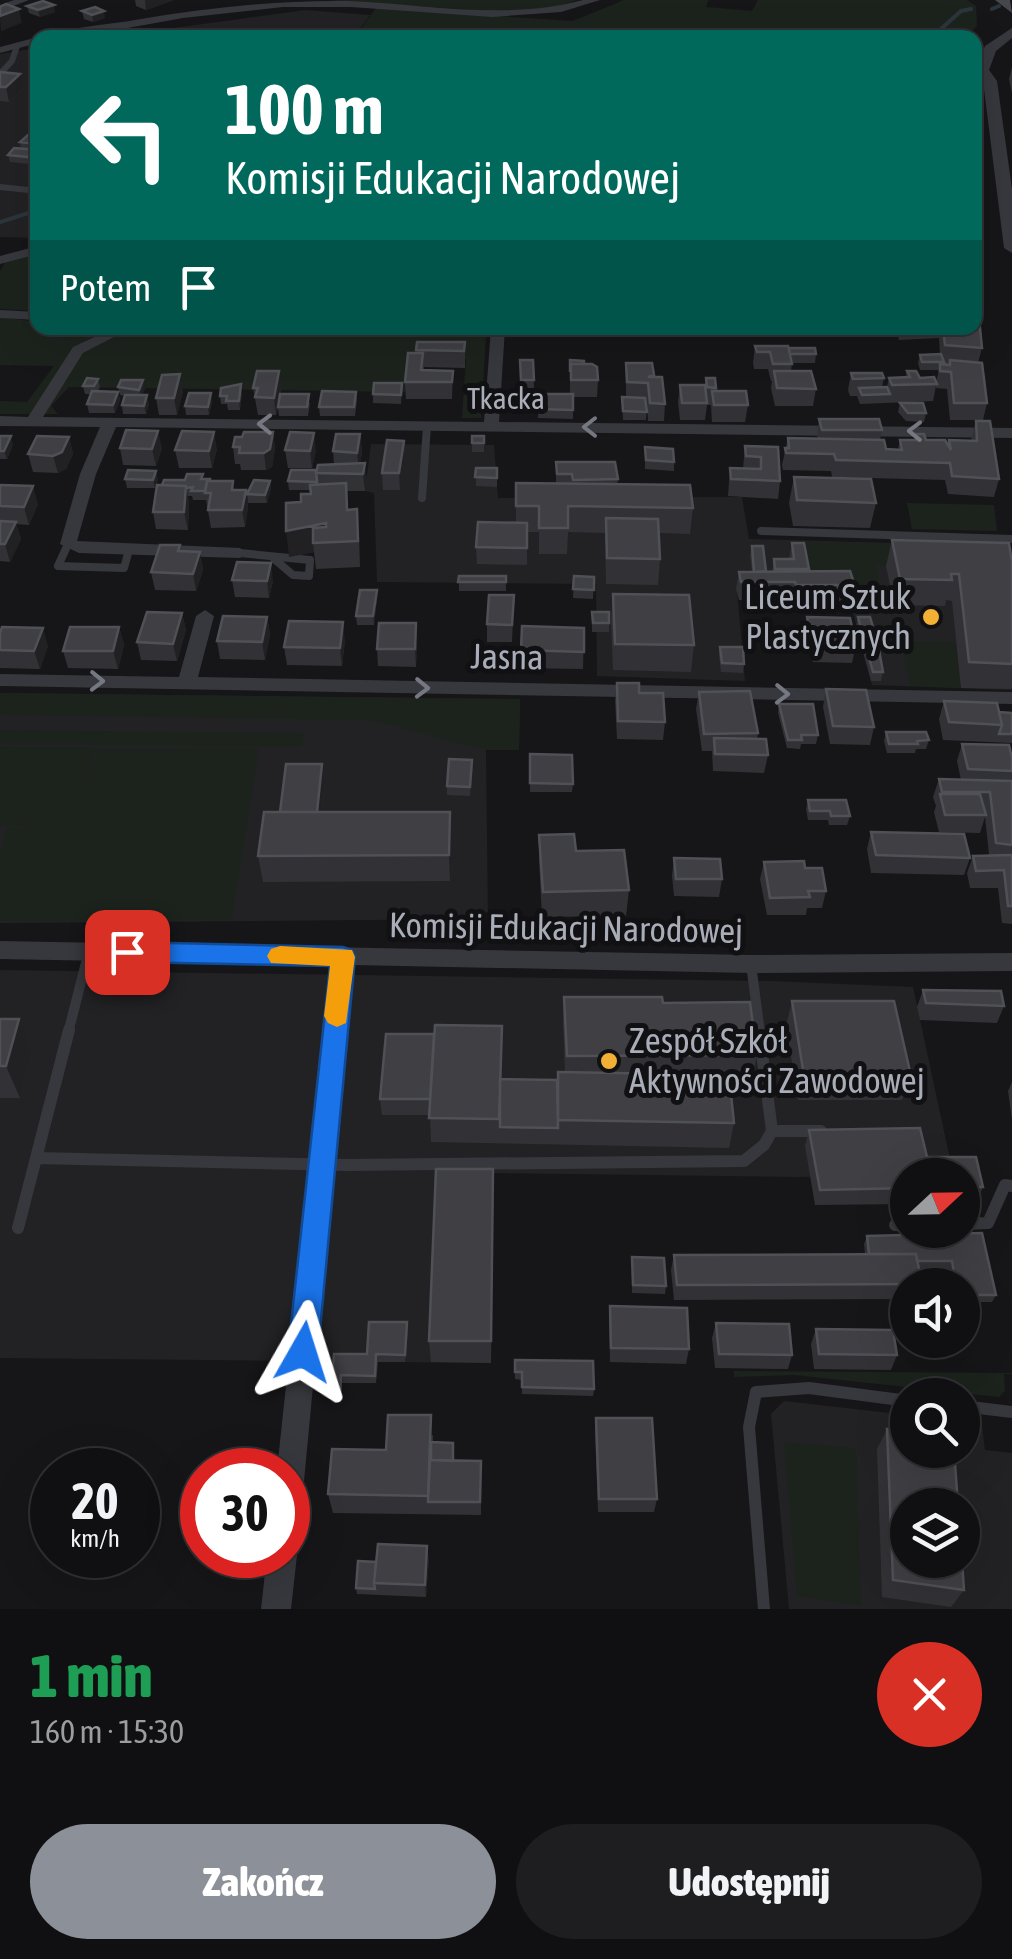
<!DOCTYPE html>
<html lang="pl">
<meta charset="utf-8">
<style>
:root{--surface:#101012;--page:#1e1e20;--text:#f1f3f6;--muted:#9c9d9f;--line:#303032;--accent:#8c9099}
body{margin:0;font-family:"Asap Condensed",sans-serif;background:var(--page);color:var(--text);height:100vh;display:flex;flex-direction:column;font-size:38px;white-space:nowrap}
*{box-sizing:border-box;margin:0}
p{font-size:32px;color:var(--muted)}
.icon{flex:none;width:55px;height:55px;fill:none;stroke:currentColor;stroke-width:2;stroke-linecap:round;stroke-linejoin:round}
.map{position:relative;height:1609px;overflow:hidden}
.panel{display:flex;flex-direction:column;background:var(--surface);flex:1}
.panel>*{flex:none}
.guide{position:absolute;left:30px;top:30px;width:952px;height:305px;border-radius:20px;box-shadow:0 10px 40px #0002,0 0 0 2px var(--line);background:#00695c;color:#fff;overflow:hidden}
.needle{width:65px;rotate:68deg}
.buttons{position:absolute;left:890px;top:1158px;display:grid;gap:20px}
.buttons a{display:grid;place-items:center;width:90px;height:90px;border-radius:50%;background:var(--surface);box-shadow:0 10px 40px #0002,0 0 0 2px var(--line);font-size:50px}
.speed{position:absolute;left:30px;top:1448px;display:flex;gap:20px;font-size:50px;font-weight:700;text-align:center}
.speed>*{display:grid;place-content:center;width:130px;height:130px;border-radius:50%;background:var(--surface);box-shadow:0 10px 40px #0002,0 0 0 2px var(--line);line-height:1}
.speed small{font-size:25px;font-weight:400}
.speed .limit{border:15px solid #d22;background:#fff;color:#111}
.pin{position:absolute;display:grid;place-items:center;width:85px;height:85px;color:#fff;margin:-42px;border-radius:20px;box-shadow:0 5px 15px #0006}
.me{position:absolute;width:110px;margin:-55px;rotate:6deg;stroke-linejoin:round;filter:drop-shadow(0 0 8px #0008)}
.turn{display:flex;align-items:center;gap:35px;height:210px;padding:0 30px;font-size:45px}
.turn .icon{width:130px;height:130px;stroke-width:2.5}
.turn b{display:block;font-size:70px;line-height:85px}
.then{display:flex;align-items:center;height:95px;padding:0 30px;background:#0003;gap:20px;font-size:38px}
.round{display:grid;place-items:center;flex:none;width:105px;height:105px;border-radius:52px;background:var(--page)}
.summary{display:flex;align-items:center;justify-content:space-between;height:170px;padding:0 30px}
h1{font-size:60px;font-weight:800;line-height:75px;color:#1e9e55}
.action{display:flex;gap:20px;margin-top:auto;padding:20px 30px}
.action a{flex:1;height:115px;border-radius:60px;background:var(--accent);color:#fff;font-size:40px;font-weight:800;line-height:115px;text-align:center}
.action a+a{background:var(--page);color:var(--text)}
.map>svg:first-child{display:block}
</style>
<div class="map">
<svg width="1012" height="1609" viewBox="0 0 1012 1609">
<rect width="100%" height="100%" fill="#161618"/>
<path fill="#222225" fill-rule="evenodd" d="M305 10 370 15 354 37H108Z
M37 48V238L0 237V54Z
M371 444 494 445 498 498 742 497 749 539 998 546 1011 690 872 685 847 589 737 590 745 681 597 676 596 584 377 582 374 493 365 491Z
M0 693 520 699 519 750H486L488 919 0 923Z
M0 970 771 981 913 987 953 1173 797 1177 494 1173 491 1363 0 1358Z
M784 1401 907 1415 908 1450H962L963 1422 982 1424 985 1450 1012 1453V1609H789L771 1414ZM908 1505H962V1560H908Z"/>
<path fill="#1c231d" d="M326 0H578L540 11 518 13Z
M624 0H708L706 7 752 11 758 0H967L976 6 977 26 965 38H354L376 8 573 21Z
M37 255V311L0 309V271L6 261Z
M0 317 37 322 38 328H113L73 349 32 414H0V401L27 402 54 366 0 365Z
M128 328 476 329 486 335 481 418H462L466 359H410L405 392 69 387 51 406 58 414H42L83 353Z
M907 503 994 505 997 531 912 529Z
M798 541 998 546 1002 569 876 566 883 599H850L806 589Z
M913 641 956 642 961 688 911 686 902 648Z
M0 693 520 699 519 750H486L370 720 0 715Z
M0 730 304 733 302 747 0 744Z
M0 747 97 748 79 816 99 748H259L232 919 0 921V852L7 828 77 827 0 826Z
M734 1371 1012 1373V1374H1004L1005 1391 999 1397 795 1375 734 1377Z
M784 1442 856 1448 861 1606 797 1596Z"/>
<g fill="none" stroke-linecap="round" stroke-linejoin="round">
<path stroke="#2c353c" stroke-width="4" d="M992 9 999 6
M931 38 961 11 971 9
M0 222 38 210"/>
<path stroke="#37383d" stroke-width="6" d="M0 74 12 61 17 46
M0 187 38 191"/>
<path stroke="#37383d" stroke-width="8" d="M422 498 427 426
M761 531 1012 539
M68 544 58 566 124 568 129 550
M240 553 310 560 309 576 293 575 273 558"/>
<path stroke="#37383d" stroke-width="10" d="M751 964 760 1033
M68 1033 89 951"/>
<path stroke="#37383d" stroke-width="12" d="M759 1030 772 1131
M36 1158 347 1165 744 1161 764 1145 772 1131H821
M962 1224 988 1223 1005 1185 1012 1186
M895 1225H908
M18 1228 69 1030
M962 1406 1012 1412
M764 1609 749 1427 756 1392 809 1388 908 1401"/>
<path fill="#37383d" fill-rule="evenodd" d="M14 0H29L0 11V5Z
M583 0H600L561 12 492 17 351 7H283L183 18 72 38H46C71 26 107 25 135 20 206 8 277 0 348 1 427 4 505 21 583 0Z
M38 37 41 38H38V43L0 53V47Z
M38 246V254L0 264V256Z
M0 310 38 312V320L0 318Z
M114 328H131L83 353 43 417 484 422 491 328H505L499 422 1012 428V438L116 427 96 474 77 541 240 548 248 553 240 558 79 553 60 544 80 474 100 427 0 426V416L28 417 73 347Z
M205 610 214 616 198 677 1012 692V704L0 686V674L179 677 196 616Z
M0 941 751 955 1012 953V971L751 973 353 965 302 1502 298 1512 288 1516V1470H277L331 965 0 959Z
M288 1543 292 1545 297 1555 291 1609H261L267 1555H288Z"/>
<path fill="#37383d" fill-rule="evenodd" d="M1012 28V38L996 51 989 70 997 81 1012 189V253L1004 248 983 81 975 70 985 46Z"/>
<path fill="#45474d" fill-rule="evenodd" d="M995 0H1010L1012 13Z"/>
</g>
<path fill="#323236" d="M135 0H174L146 10 136 6Z
M27 6 55 12 40 17 29 13Z
M82 11 105 18 93 22 84 19Z
M1012 67V93L1009 79Z
M0 72 23 88 9 102 0 101Z
M38 129V165L10 162 8 155 21 149 20 142Z
M38 202V237H36L32 221Z
M897 328H975L982 348 978 363 987 403 983 420H950L947 389 936 388V386L933 401 860 404 857 396H850L848 390 851 373H863L884 378 882 387H887L889 378H905L907 371 920 378 936 382 939 370H920L918 363 920 355 940 354 939 338 899 340 897 331Z
M417 342H465V368L424 367V370L453 371 452 399H406L405 382 416 353Z
M755 346 789 348 816 354 815 363H792L791 371 816 389 813 406H775L771 388 772 381H771L768 369H754L753 363Z
M520 360H533L534 388H521Z
M570 360 584 364 598 380 597 397H573V419L538 418 539 394H570Z
M626 363 653 377 665 404 664 421H648L647 400 646 420H623L622 397H626Z
M706 378 716 388V391L748 405 745 422H712L711 405H707L705 420H680L678 402 680 385 705 386Z
M98 379 100 387 98 391 118 392 120 400 115 413H89L87 404 90 394H85L83 386Z
M402 383 401 404 373 403V394Z
M241 384 242 393 240 410H228L227 404H221L220 396Z
M118 387 145 389 142 395 149 404 146 414H123L122 405 125 396 120 395Z
M253 388H282L280 394 310 403 308 416H279L278 408 276 415H258Z
M183 391 177 415H159L156 398Z
M356 392 357 400 355 416H320L319 407Z
M212 402 209 415H186L185 406Z
M900 403 926 413 924 422 906 421 898 412Z
M819 419 882 430 880 440 886 449H898L900 440H914L915 434 926 440 947 445 949 440H971L976 421 999 479 994 497 948 494 945 480 832 477 831 471 783 470 782 465 788 438H817Z
M273 432 275 449 272 467 266 470H241L240 464H235L233 447 242 437Z
M360 434 362 452 360 463 367 480 365 491H347L348 510 359 535 360 567 316 569 314 552 289 557 301 502 311 494V490H289L288 481 334 464 333 451Z
M0 436 13 445 7 459H0Z
M472 436H484V452H472Z
M69 437 73 454 66 469 58 473 33 472 28 454Z
M404 441 405 458 400 490H383L382 473Z
M745 446 778 447 780 481 778 499 728 496 730 468 743 469Z
M645 447 674 462V471L645 469Z
M120 448H162L156 466 123 465Z
M217 449 212 468H179L175 450Z
M285 450H316L312 468H288Z
M556 462 618 479 617 485 693 508 690 534 659 533 660 559 658 585 606 584 605 533 568 532 567 554H539V532H527V565L477 564 476 547 516 523V483L556 484Z
M476 468H497V487L476 486Z
M794 477 876 503 870 528 793 526 789 503Z
M125 479H158L155 488H127Z
M204 479 234 490H246L248 507 245 527 211 528 206 500H193L192 496H188L189 503 188 530 156 529 153 512 162 485 185 480Z
M270 481 271 489 267 503H248L247 494Z
M0 485 38 504 29 525 16 524 21 539 10 562 0 561Z
M892 540 1012 563V689L961 688 952 601 946 600 945 606 894 605 886 566Z
M792 543 809 569V571L856 589 852 607H835L834 603H793L792 600H739L736 589 739 572H752L750 555 752 546 766 571H772L774 559H789Z
M180 545 181 551 200 552 203 570 196 591 155 590 151 572Z
M459 576H506V591H459Z
M574 576 594 577 593 599 573 598Z
M232 580 273 581 269 598 235 597Z
M377 590V599L374 625H357L356 616Z
M613 594 694 645 691 672 613 670 611 620Z
M514 595 512 642H487V624Z
M592 612 609 623V632H592Z
M182 613 186 630 177 661 141 660 137 642Z
M267 617 270 634 265 660 220 659 217 641Z
M807 617 856 645 852 663 813 662 811 652H807L804 635Z
M858 617 883 672 881 681H871L856 626Z
M522 626 584 628 583 669 520 668Z
M119 627 124 645 118 669 68 668 63 651Z
M0 633 48 646 40 669 0 668Z
M345 640 342 666 287 665 284 647Z
M417 641 416 667 378 666 377 649Z
M720 647 744 664 743 673 721 672 719 656Z
M617 683 639 693 665 722 663 740 617 739 615 700Z
M826 689 874 727 870 745 830 744 823 707Z
M699 692 758 733 757 739 768 755 764 773 713 771 712 751H702L696 709Z
M944 701 999 712 1012 713V743L943 740 939 719Z
M779 704 818 735 816 744H801L800 749 787 748 778 713Z
M886 732 929 740 926 749H916L915 753H887L884 741Z
M962 744 1012 758V924L1002 923 998 888H970L967 873 973 856 989 855 985 817 980 833 939 832 934 812 936 806 933 797 939 779 961 780 957 761Z
M530 754 573 784 572 792H530Z
M322 764 325 782 322 812H450V881L263 882 258 856 280 812Z
M472 769 470 796 447 795V786Z
M808 800 850 816 847 825H829L828 820H808L806 809Z
M871 832 970 858 964 875 871 873 867 849Z
M539 835 576 851 629 890 626 916 542 917 539 861Z
M674 858 722 879 719 897 674 896 672 876Z
M764 862 805 868 826 891 822 908H807L806 915H767L760 879Z
M923 990 1004 1006 997 1023 920 1020 917 1007Z
M564 997 663 1003 757 1055 752 1080H730L734 1123 729 1148 431 1142 430 1115H382L380 1099 501 1079 557 1080 565 1072 563 1022Z
M792 1001 911 1076 902 1100H798L786 1026Z
M0 1019 32 1052 20 1098H0Z
M1012 1082V1120L1008 1091Z
M920 1128 927 1157H976L983 1187 976 1203H962V1175H908V1204L815 1205 805 1146 809 1130Z
M493 1193 491 1363 431 1362 429 1341Z
M982 1233 996 1295 992 1302H962V1285H951L948 1269H919L908 1285V1299L674 1300 671 1270 674 1255 865 1254 864 1244 867 1236Z
M632 1257 666 1286 665 1294 632 1293Z
M610 1306 689 1349 686 1364 610 1362 609 1321Z
M716 1323 792 1355 788 1369 715 1368 712 1338Z
M816 1329 897 1355 891 1370 814 1369 811 1344Z
M408 1330 405 1362H378L376 1383H342L341 1402 332 1401 331 1394 334 1354H367Z
M515 1360 594 1389 593 1396 522 1394V1380L515 1379Z
M596 1418 657 1499 654 1512H598L595 1431Z
M887 1429 964 1590 951 1607 882 1597 877 1449Z
M433 1435V1442L453 1461H481V1515L333 1513 328 1494 386 1450Z
M429 1558 426 1597 357 1594 356 1588 376 1562Z"/>
<path fill="#212124" d="M145 0H174L146 10Z
M54 5 55 12 40 17 38 10Z
M19 9 22 23 1 31 0 16Z
M104 11 105 18 93 22 92 15Z
M20 74 23 88 9 102 6 87Z
M279 371 282 388 276 415 274 398Z
M180 374 183 391 177 415 174 398Z
M143 380 145 389 141 398 139 390Z
M241 384 242 393 240 410 239 401Z
M118 392 120 400 115 413 113 405Z
M211 393 212 402 209 415 208 407Z
M147 395 149 404 146 414 144 406Z
M158 431 162 448 156 466 152 449Z
M214 432 217 449 212 468 209 451Z
M273 432 275 449 272 467 266 470 264 453Z
M314 433 316 450 312 468 310 451Z
M360 434 362 452 359 470 357 453Z
M11 436 13 445 7 459 4 451Z
M69 437 73 454 66 469 58 473 53 456Z
M404 441 405 458 400 490 399 473Z
M365 463 367 480 365 491 363 474Z
M156 471 158 479 155 488 153 480Z
M270 481 271 489 267 503 265 495Z
M33 486 38 504 29 525 24 507Z
M186 486 189 503 188 530 184 512Z
M246 490 248 507 245 527 242 510Z
M16 522 21 539 10 562 5 544Z
M326 523 328 542 313 543 314 552 289 557 286 531Z
M200 552 203 570 196 591 193 574Z
M271 563 273 581 269 598 267 581Z
M377 590V599L374 625 373 616Z
M182 613 186 630 177 661 173 644Z
M267 617 270 634 265 660 262 642Z
M343 622 345 640 342 666 340 648Z
M416 623 417 641 416 667 415 649Z
M119 627 124 645 118 669 113 651Z
M43 628 48 646 40 669 34 651Z
M322 764 325 782 319 838 317 821Z
M450 812 451 838 450 881 449 855Z
M19 1019 32 1052 20 1098 6 1066Z
M427 1546 429 1558 426 1597 425 1585Z"/>
<path fill="#3f3f44" stroke="#4f5156" stroke-width="2.5" d="M43 1 54 5 38 10 27 6Z
M6 4 19 9 0 16V7Z
M95 7 104 11 92 15 82 11Z
M0 72 20 74 6 87H0Z
M35 129H38V144L20 142Z
M14 148 38 150V158L8 155Z
M36 202H38V221H32Z
M975 318H979L982 348 945 345 943 328H975Z
M417 342H465L464 351 416 350Z
M755 346H788L792 364H773L770 352H757Z
M789 348H815L816 354H790Z
M408 353H423L421 370 453 371 452 382H405Z
M941 354 944 362H922L920 355Z
M520 360H533L534 380H521Z
M570 360 584 361V364H571L570 372Z
M950 360 982 363 987 403H954L951 372 940 371V364L950 365Z
M626 363H652L654 375 648 377H662L665 404 650 403 648 383 627 382Z
M571 364H592L597 367 598 380H571Z
M257 371H279L274 398 255 397 258 388H253Z
M774 371H811L816 389 777 388Z
M907 371H916L920 378 934 377 937 384 892 385 889 378 910 377Z
M851 373H882L884 378 853 379Z
M180 374 174 398H156L162 375Z
M87 378 98 379 94 386H83Z
M706 378H715L716 388 707 387Z
M121 380H143L139 390 118 387Z
M374 383H402L401 395 373 394Z
M241 384 239 401H226L227 396H220L221 388Z
M680 385H705L707 403H682Z
M887 387 890 394 862 395 859 388Z
M92 391 118 392 113 405 87 404Z
M322 391 356 392 354 407H319Z
M712 391H746L748 405H714Z
M189 393H211L208 407 185 406Z
M280 394H309L307 407H278Z
M539 394H573V410L538 409Z
M125 395H147L144 406 122 405Z
M622 397 645 398 647 412 623 411Z
M900 403H923L926 413H908Z
M819 419H879L882 430H822Z
M976 421H990L999 479 952 476 950 463 836 460 834 454 786 453 785 448H789L788 438 884 440 886 449 902 450 900 440H917L915 434H924L926 440H945L951 450 949 440 977 441Z
M126 430 158 431 152 449 120 448Z
M182 431 214 432 209 451 175 450Z
M244 432H273L270 449 264 453H239L240 447H233L235 437H242Z
M290 432 314 433 310 451 285 450Z
M336 434H360L357 453 333 451Z
M0 436H11L4 451H0Z
M37 436 69 437 62 452 53 456 28 454Z
M472 436H484V443H472Z
M387 440 404 441 399 473H382Z
M745 446 778 447 780 481 731 479 730 468 761 469V457L746 456Z
M645 447 673 449 674 462 646 460Z
M556 462H615L618 479 573 480 572 474H557Z
M365 463 363 474 316 473 318 465Z
M476 468H497V478L475 477Z
M128 470 156 471 153 480 125 479Z
M291 470H316L317 482 288 481Z
M187 474H203L201 479H210V481H207L205 491H191L193 487 186 488V486L162 485 164 480H185Z
M794 477 871 479 876 503 797 500Z
M254 480 270 481 265 495 247 494Z
M207 481H233L232 490H246L242 510H208L211 493H205Z
M346 483 347 510 357 509 358 541 313 543V528L326 527V523L286 531V503L301 502V494H311L310 485Z
M516 483 690 485 693 508 568 506V528H539V506H516Z
M0 485 33 486 24 507 0 506Z
M157 485 186 486 184 512H153Z
M606 518 658 519 660 559 607 558Z
M0 521 16 522 5 544H0Z
M478 522 527 523V548L476 547Z
M892 540 1009 543 1012 563V664L969 662 959 574H951L952 580 900 579Z
M792 543H804L809 569H775L774 559H794Z
M160 545H180L178 551 200 552 193 574 151 572Z
M752 546H763L766 571 754 572Z
M237 562 271 563 267 581 232 580Z
M850 571 856 589H839L838 585H796L795 582H741L739 572Z
M459 576H506V582H458Z
M574 576 594 577V590L573 589Z
M360 590H377L373 616H356Z
M613 594 689 595 694 645 615 644Z
M489 595H514L512 625 487 624Z
M147 612 182 613 173 644 137 642Z
M592 612H609V623H593Z
M223 616 267 617 262 642 217 641Z
M807 617 850 618 856 645H816L814 634H810Z
M858 617H870L878 644 883 672H873Z
M289 621 343 622 340 648 284 647Z
M379 623H416L415 649H377Z
M522 626 584 628V652L521 650Z
M2 627 43 628 34 651 0 650V633Z
M70 627H119L113 651H63Z
M720 647H743L744 664 722 663Z
M617 683H639V693H663L665 722 618 721Z
M826 689 866 690 874 727 833 726Z
M750 691 758 733 704 734 699 692Z
M944 701 997 703 1002 725 949 722Z
M779 704H813L818 735H801L802 740H788Z
M999 712 1012 713V734H999L1002 725Z
M886 732H926L929 740 917 741 918 744H889Z
M714 738 766 739 768 755 715 754Z
M962 744 1009 745 1012 758V771L968 769Z
M530 754 572 755 573 784 530 783Z
M449 759 472 760 470 787 447 786Z
M286 764H322L317 812H280Z
M939 779 1012 781V845L996 843 990 792H942Z
M940 794H980L986 815H945Z
M808 800H846L850 816H831L830 811H810Z
M264 812H450L449 855 258 856Z
M871 832 964 834 970 858 876 855Z
M574 834 576 851 624 850 629 890 543 892 539 835Z
M1012 855V906H1008L1004 870 976 871 973 856Z
M674 858 720 859 722 879H676Z
M804 861 805 868H822L826 891H808L810 897 770 898 764 862Z
M923 990 1001 991 1004 1006 926 1003Z
M564 997H662L663 1003 750 1002 757 1055 567 1056Z
M792 1001H894L911 1076H804Z
M0 1019H19L6 1066H0Z
M435 1025 502 1026 499 1119 429 1118Z
M386 1034H434L430 1099H380Z
M558 1072 729 1075 734 1123 558 1120Z
M500 1079 557 1080 558 1128 500 1127Z
M920 1128 927 1157H976L983 1187H962V1175H908V1188L820 1190 809 1130Z
M436 1169H493L491 1341H429Z
M982 1233 996 1295H962V1285H956L952 1261H917L916 1254H869L867 1236Z
M916 1254 922 1284 677 1285 674 1255Z
M632 1257 664 1258 666 1286 633 1285Z
M610 1306 687 1308 689 1349 611 1348Z
M369 1322H407L405 1355 376 1354 375 1376 341 1375 340 1395 331 1394 334 1354H367Z
M716 1323 789 1324 792 1355 719 1354Z
M816 1329 893 1330 897 1355 819 1354Z
M515 1360 593 1361 594 1389 522 1387V1372H515Z
M388 1415H431L428 1496 328 1494 332 1449 386 1450Z
M596 1418H652L657 1499H599Z
M887 1429 908 1432V1450H954L958 1505H908V1560H962L964 1590 893 1580Z
M431 1442 453 1443V1461L431 1460Z
M430 1460 481 1461 480 1502H428Z
M378 1544 427 1546 425 1585 374 1583Z
M358 1561 376 1562 374 1583 375 1589 356 1588Z"/>
<defs><path id="oneway-chevron" d="M-2-3.5L2.5 0L-2 3.5" fill="none" stroke-width="1.6" stroke-linecap="round" stroke-linejoin="round" transform="scale(2.5)"/></defs>
<g stroke="#757881">
<use href="#oneway-chevron" transform="translate(265 424) rotate(-179)"/>
<use href="#oneway-chevron" transform="translate(590 427) rotate(-180)"/>
<use href="#oneway-chevron" transform="translate(915 431) rotate(-179)"/>
<use href="#oneway-chevron" transform="translate(97 681) rotate(1)"/>
<use href="#oneway-chevron" transform="translate(422 688) rotate(1)"/>
<use href="#oneway-chevron" transform="translate(782 694) rotate(1)"/>
</g>
<path fill="#1a73e8" stroke="#114b97" stroke-width="2.5" d="M127 942 343 947 352 950 355 957 318 1352 314 1363 303 1367 292 1363 288 1352 330 966 127 962 118 959 114 952 118 945Z"/>
<path fill="#f59e0b" d="M280 946 352 950 355 957 346 1023 337 1027 328 1023 324 1016 330 966 271 963 267 956 271 949Z"/>
<g fill="#f2b134" stroke="#111113" stroke-width="4">
<circle cx="931" cy="617" r="10"/>
<circle cx="609" cy="1061" r="10"/>
</g>
<g text-anchor="middle" stroke-width="10" stroke-linejoin="round" paint-order="stroke">
<g font-size="30" fill="#a8adb8" stroke="#111113">
<text x="506" y="409">Tkacka</text>
</g>
<g font-size="35" fill="#a8adb8" stroke="#111113" text-anchor="end">
<text x="911" y="609">Liceum Sztuk<tspan x="911" dy="40">Plastycznych</tspan></text>
<text x="629" y="1053" text-anchor="start">Zespół Szkół<tspan x="629" dy="40">Aktywności Zawodowej</tspan></text>
</g>
<g font-size="35" fill="#a8adb8" stroke="#111113">
<text transform="translate(507 657) rotate(1)" y="12">Jasna</text>
<text transform="translate(566 928) rotate(1)" y="12">Komisji Edukacji Narodowej</text>
</g>
</g>
</svg>
<div class="buttons">
<a><svg class="needle" viewBox="-14 -14 28 28"><path d="M0-13l5 13h-10z" fill="#e53935"/><path d="M0 13l5-13h-10z" fill="#9c9d9f"/></svg></a>
<a><svg class="icon" aria-label="sound" viewBox="0 0 24 24"><path d="M4 9h4l5-4v14l-5-4H4zM17 9q2 3 0 6"/></svg></a>
<a><svg class="icon" aria-label="search" viewBox="0 0 24 24"><circle cx="10" cy="10" r="6"/><path d="M15 15l6 6"/></svg></a>
<a><svg class="icon" aria-label="layers" viewBox="0 0 24 24"><path d="M12 4l9 5-9 5-9-5zM3 14l9 5 9-5"/></svg></a>
</div>
<div class="speed"><div>20<small>km/h</small></div><div class="limit">30</div></div>
<div class="pin" style="left:127px;top:952px;background:#d93025"><svg class="icon" aria-label="arrive" viewBox="0 0 24 24"><path d="M6 21V4h12l-3 4 3 4H6"/></svg></div>
<svg class="me" style="left:303px;top:1352px" viewBox="-20 -20 40 40"><path d="M0-17L14 15 0 8-14 15z" fill="#1a73e8" stroke="#fff" stroke-width="4"/></svg>
<div class="guide">
<div class="turn"><svg class="icon" aria-label="left" viewBox="0 0 24 24"><path d="M17 20v-9H6M10 6l-5 5 5 5"/></svg><div><b>100 m</b>Komisji Edukacji Narodowej</div></div>
<div class="then">Potem<svg class="icon" aria-label="arrive" viewBox="0 0 24 24"><path d="M6 21V4h12l-3 4 3 4H6"/></svg></div>
</div>
</div>
<section class="panel">
<div class="summary"><div><h1>1 min</h1><p>160 m · 15:30</p></div><a class="round" style="background:#d93025;color:#fff"><svg class="icon" aria-label="close" viewBox="0 0 24 24"><path d="M6 6l12 12M18 6L6 18"/></svg></a></div>
<div class="action"><a>Zakończ</a><a>Udostępnij</a></div>
</section>
